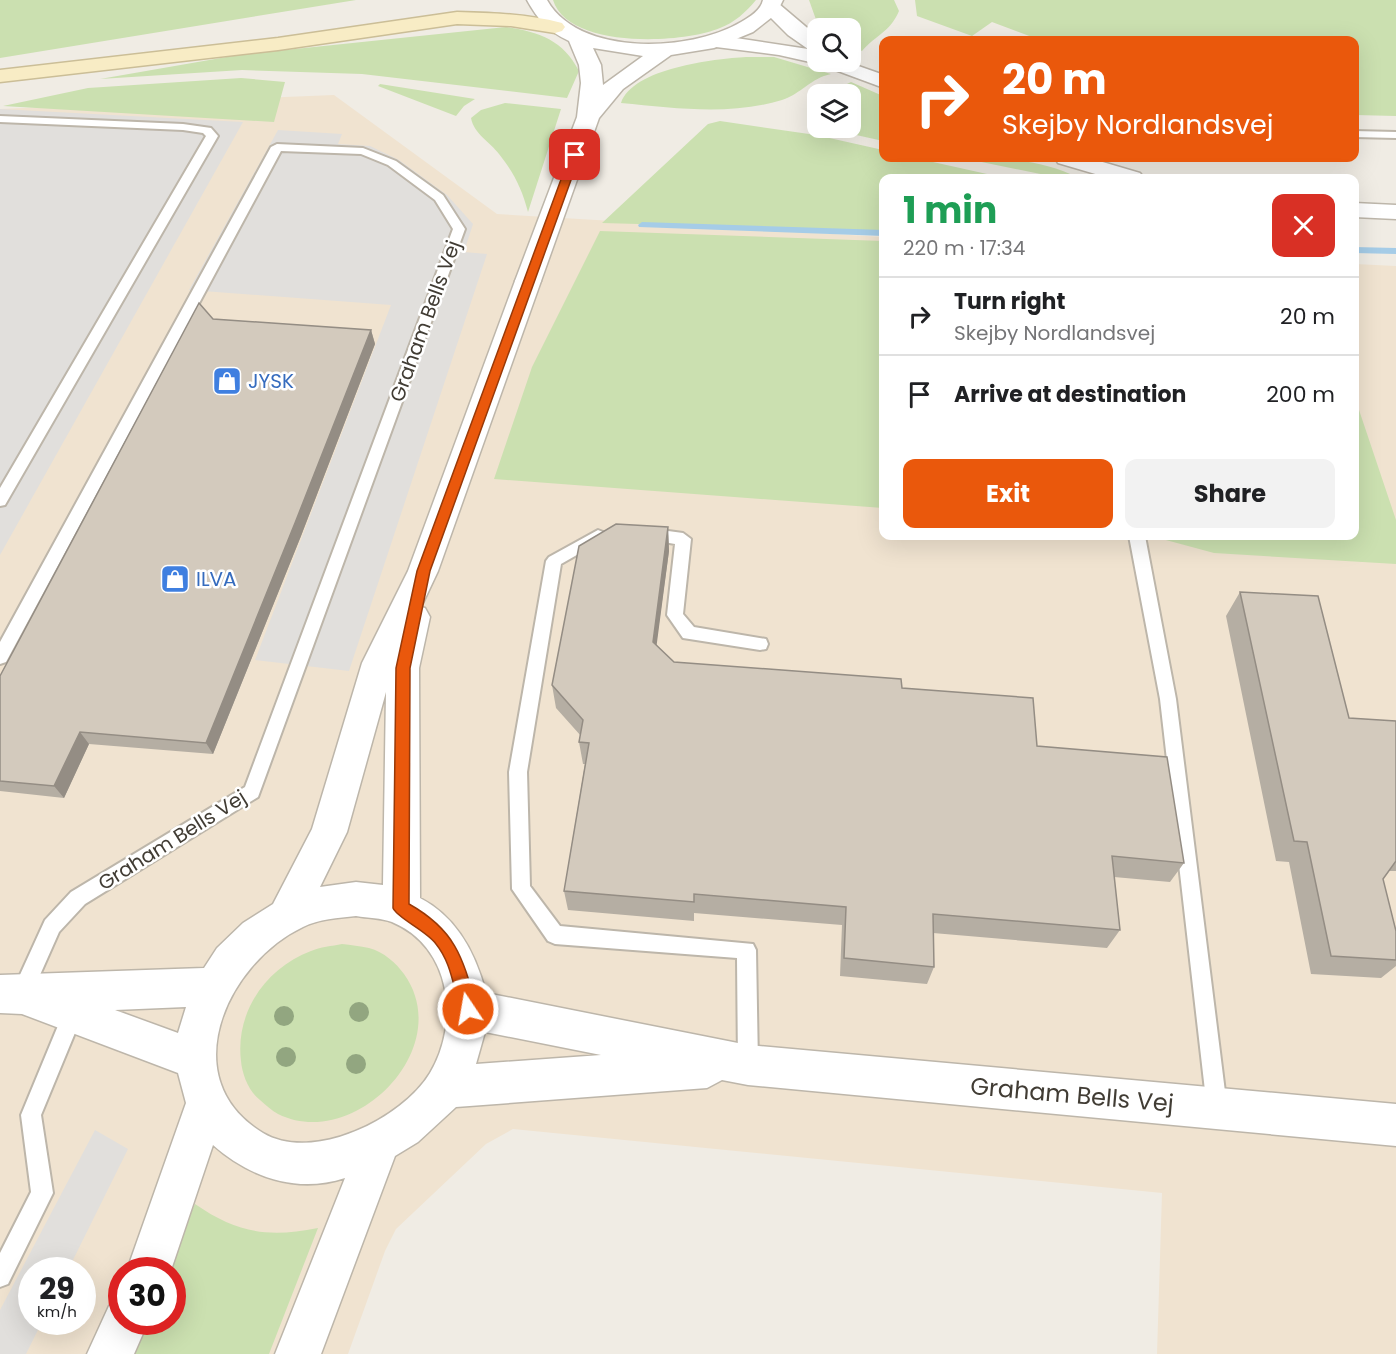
<!DOCTYPE html>
<meta charset="utf-8">
<style>
:root{--surface:#fff;--page:#f2f2f2;--text:#202124;--muted:#757577;--line:#e0e0e0;--accent:#ea580c}
body{margin:0;font-family:Poppins,sans-serif;background:var(--page);color:var(--text);height:100vh;display:flex;flex-direction:column;font-size:22px;white-space:nowrap}
*{box-sizing:border-box;margin:0}
p{font-size:20px;color:var(--muted)}
.icon{flex:none;width:33px;height:33px;fill:none;stroke:currentColor;stroke-width:2;stroke-linecap:round;stroke-linejoin:round}
.map{position:relative;flex:1;overflow:hidden}
.panel{position:absolute;left:879px;top:174px;width:480px;height:366px;display:flex;flex-direction:column;background:var(--surface);border-radius:12px;box-shadow:0 6px 24px #0002}
.panel>*{flex:none}
.top-card{position:absolute;left:879px;top:36px;width:480px;height:126px;border-radius:12px;box-shadow:0 6px 24px #0002;background:#ea580c;color:#fff;overflow:hidden}
.controls{position:absolute;left:807px;top:18px;display:grid;gap:12px}
.controls a{display:grid;place-items:center;width:54px;height:54px;border-radius:12px;background:var(--surface);box-shadow:0 6px 24px #0002;font-size:30px}
.speed{position:absolute;left:18px;top:1257px;display:flex;gap:12px;font-size:30px;font-weight:700;text-align:center}
.speed>*{display:grid;place-content:center;width:78px;height:78px;border-radius:50%;background:var(--surface);box-shadow:0 6px 24px #0002;line-height:1}
.speed small{font-size:15px;font-weight:400}
.speed .limit{border:9px solid #d22;background:#fff;color:#111}
.pin{position:absolute;display:grid;place-items:center;width:51px;height:51px;color:#fff;margin:-26px;border-radius:12px;box-shadow:0 3px 9px #0006}
.me{position:absolute;width:66px;margin:-33px;rotate:348deg;stroke-linejoin:round;filter:drop-shadow(0 0 4px #0008)}
.turn{display:flex;align-items:center;gap:21px;height:126px;padding:0 24px;font-size:27px}
.turn .icon{width:78px;height:78px;stroke-width:2.5}
.turn b{display:block;font-size:42px;line-height:51px}
.round{display:grid;place-items:center;flex:none;width:63px;height:63px;border-radius:12px;background:var(--page)}
.summary{display:flex;align-items:center;justify-content:space-between;height:102px;padding:0 24px}
h1{font-size:36px;font-weight:700;line-height:45px;color:#1e9e55}
.action{display:flex;gap:12px;margin-top:auto;padding:12px 24px}
.action a{flex:1;height:69px;border-radius:12px;background:var(--accent);color:#fff;font-size:24px;font-weight:700;line-height:69px;text-align:center}
.action a+a{background:var(--page);color:var(--text)}
ul{padding:0;list-style:none}
li{display:flex;align-items:center;gap:18px;height:78px;padding:0 24px;border-top:2px solid var(--line)}
li div{flex:1}
li b{display:block;font-size:22px}
li em{font-style:normal}
.map>svg:first-child{display:block}
</style>
<div class="map">
<svg width="1396" height="1354" viewBox="0 0 1396 1354">
<rect width="100%" height="100%" fill="#f0ece4"/>
<path fill="#f0e3d0" fill-rule="evenodd" d="M334 95 497 214 883 237 884 536H1354L1355 264 1396 266V1354H1157L1162 1193 513 1129 486 1144 396 1229 385 1251 348 1354H0V109ZM32 1270H82V1322H32ZM122 1270H172V1322H122Z"/>
<path fill="#cbe0b0" d="M0 0H356L0 58Z
M553 0H756C746 12 734 23 720 28 682 44 568 49 553 0Z
M809 0H894L899 11C890 32 877 34 862 51L851 46 850 28H819Z
M915 0H1396V116L1355 115 1354 40H1040L992 22 972 36 917 16Z
M506 27C539 32 563 40 579 71L567 98 362 74 242 70 100 79 238 55Z
M746 57H774L831 74C811 78 801 94 782 100 729 116 675 108 621 103 633 68 714 59 746 57Z
M241 78 285 82 274 122 3 106 88 88Z
M851 82 883 96V141L825 128H850V94H827Z
M380 84 475 99 464 106 456 116 378 86Z
M505 103 561 109 528 212C522 189 514 173 499 154 490 142 474 134 471 118L481 110Z
M720 121 816 135 883 150 884 158H915L1005 178H884L883 231 602 223 708 124Z
M962 158C1003 157 1042 160 1079 178H1060Z
M600 231 883 241V508L494 479 532 367Z
M1355 398 1396 520V564L1214 553 1151 536H1354Z
M342 944C351 945 360 946 369 948 384 952 396 963 404 974 457 1048 354 1152 278 1114 272 1111 266 1105 260 1100 249 1092 242 1074 241 1061 235 1012 266 968 311 951 320 947 332 946 342 944Z
M195 1204C237 1233 268 1238 318 1228L269 1354H127L142 1322H172V1270H165Z"/>
<path fill="#e1dfdc" d="M0 109 243 122 0 555Z
M278 130 342 134 338 144 370 146 399 160 447 195 473 224 464 252 487 254 349 671 255 660 391 305 189 290Z
M95 1130 128 1149 68 1270H32V1322H42L26 1354H0V1310Z"/>
<g fill="none" stroke-linecap="round" stroke-linejoin="round">
<path fill="#a5cce7" fill-rule="evenodd" d="M642 222 884 230V236L639 227 638 225Z
M1354 247 1396 248V254L1354 253Z"/>
<g stroke="#bdb6aa" stroke-width="4">
<path id="service" d="M0 116 183 124 211 128 218 136 5 505 0 506V488L206 136 203 133 183 130 0 122Z
M1354 131 1396 132V138L1354 137Z
M277 144 363 148 396 161 443 195 465 229 258 797 85 904 59 932 28 1002 21 1005 14 1002 11 995 14 988 45 920 71 892 245 787 453 229 435 200 388 165 361 154 281 151 6 662 0 664V642L271 147Z
M646 528 683 533 691 539 683 614 694 627 766 639 768 644 766 649 760 650 683 638 667 615 675 544 641 538 638 534 641 530Z
M598 530 603 532 606 536 603 540 561 564 527 772 530 886 560 926 753 944 756 950 758 1065 755 1072 748 1075 741 1072 738 1065 737 958 555 944 548 941 512 889 509 772 546 561 549 557Z
M1129 536H1145L1176 699 1227 1108 1224 1115 1217 1118 1210 1115 1207 1108 1160 699Z
M74 1001 81 1004 84 1011 41 1115 53 1193 8 1284 0 1287V1253L31 1192 21 1115 67 1004Z"/>
</g>
<g stroke="#bdb6aa" stroke-width="3">
<path id="minor" d="M772 2 779 4 818 37V62H847L884 75V88L819 64 779 55 716 47 709 45 706 41 709 37 716 35 808 49 788 35 765 12 762 8 765 4Z
M1055 158H1089L1140 173 1144 178H1109L1058 163Z
M1354 203 1396 205V219L1354 217Z
M528 273 537 275 541 281 438 571 421 607 425 608 430 617 419 668 420 898C457 917 476 954 486 993L748 1045 1396 1104V1146L748 1085 722 1080 707 1088 456 1107 418 1142 395 1156 321 1354H275L345 1178C297 1194 249 1177 213 1145L171 1270H127L186 1103 178 1073 22 1014 0 1013V975L204 968 217 948 243 923 273 904 312 829 362 663 408 571 515 281 519 275ZM386 692 383 885 356 882 320 887 347 832ZM356 916C368 918 381 918 392 922 452 947 460 1023 430 1073 402 1119 313 1163 263 1133 173 1079 227 963 303 927 319 919 338 918 356 916ZM186 1007 178 1033 115 1010ZM485 1032 601 1055 476 1064Z
M122 1301V1322H148L134 1354H87L109 1306Z"/>
</g>
<g stroke="#bdb6aa" stroke-width="3">
<path id="tertiary" d="M527 0H547C579 57 691 52 741 22 750 17 761 10 763 0H783L776 14 753 32 714 48 671 55 623 89 599 118 541 281 537 287 528 289 519 287 515 281 577 117 581 83 579 65 569 41C548 31 538 20 527 0ZM593 48 643 56 603 85 601 65Z"/>
</g>
<g stroke="#cbbe97" stroke-width="3">
<path id="secondary" d="M457 12C492 13 528 14 562 23L565 27 562 31 555 33 511 26 457 24 278 50 0 82V70L278 38Z"/>
</g>
<use href="#service" fill="#fff" fill-rule="evenodd"/>
<use href="#minor" fill="#fff" fill-rule="evenodd"/>
<use href="#tertiary" fill="#fff" fill-rule="evenodd"/>
<use href="#secondary" fill="#f8ecc5" fill-rule="evenodd"/>
</g>
<g fill="#92a680">
<circle cx="359" cy="1012" r="10"/>
<circle cx="284" cy="1016" r="10"/>
<circle cx="286" cy="1057" r="10"/>
<circle cx="356" cy="1064" r="10"/>
</g>
<path fill="#b5aea3" d="M213 319 371 330 375 344 301 536 213 754 89 744 64 798 0 791V676Z
M668 527 669 551 656 645 674 662 902 688 1037 746 1184 863 1170 882 1114 877 1120 930 1107 948 933 933 934 967 927 984 840 976 842 925 694 913V921L568 910 564 891 585 764H583L579 742 581 736 556 708 552 685Z
M1240 592 1349 718 1396 721V871H1389L1383 879 1396 931V966L1381 978 1311 974 1289 862 1276 861 1226 616Z"/>
<path fill="#948d84" d="M371 330 375 344 301 536 213 754 206 743Z
M668 527 669 551 654 665 653 642Z
M80 732 89 744 64 798 54 786Z"/>
<path fill="#d3cabd" stroke="#948d84" stroke-width="1.5" d="M199 303 213 319 371 330 295 523 206 743 80 732 54 786 0 781V676Z
M616 524 668 527 653 642 674 662 901 679 902 688 1033 698 1037 746 1167 757 1184 863 1112 856 1120 930 933 914 934 967 844 958 846 907 694 894V902L564 891 589 743 579 742 583 720 552 685 579 546Z
M1240 592 1318 596 1349 718 1396 721V861L1383 879 1396 931V960L1331 956 1307 842 1294 841Z"/>
<path fill="#ea580c" stroke="#983908" stroke-width="1.5" d="M575 152 580 155 430 571 410 668 409 904C457 931 463 959 477 1009L474 1015 468 1017 463 1015C453 991 453 965 436 944 427 931 397 918 393 908L396 668 417 571 570 155Z"/>
<defs>
<g id="shop-square" transform="scale(1.5)"><rect x="-9" y="-9" width="18" height="18" rx="4" fill="#3f7fe0" stroke="#fff"/><path d="M-5-2.5h2.3a2.7 3.5 0 0 1 5.4 0H5L5.5 6h-11ZM-1.5-2.5h3a1.5 2.3 0 0 0-3 0Z" fill="#fff"/></g>
</defs>
<g fill-rule="evenodd">
<use href="#shop-square" x="227" y="381"/>
<use href="#shop-square" x="175" y="579"/>
</g>
<g text-anchor="middle" stroke-width="5" stroke-linejoin="round" paint-order="stroke">
<g font-size="20" fill="#413c34" stroke="#fff">
<text transform="translate(425 321) rotate(-70)" y="7">Graham Bells Vej</text>
<text transform="translate(172 840) rotate(-32)" y="7">Graham Bells Vej</text>
</g>
<g font-size="20" fill="#366cbe" stroke="#fff" text-anchor="start">
<text x="248" y="388">JYSK</text>
<text x="196" y="586">ILVA</text>
</g>
<g font-size="24" fill="#413c34" stroke="#fff">
<text transform="translate(1072 1095) rotate(5)" y="8">Graham Bells Vej</text>
</g>
</g>
</svg>
<div class="controls">
<a><svg class="icon" aria-label="search" viewBox="0 0 24 24"><circle cx="10" cy="10" r="6"/><path d="M15 15l6 6"/></svg></a>
<a><svg class="icon" aria-label="layers" viewBox="0 0 24 24"><path d="M12 4l9 5-9 5-9-5zM3 14l9 5 9-5"/></svg></a>
</div>
<div class="speed"><div>29<small>km/h</small></div><div class="limit">30</div></div>
<div class="pin" style="left:575px;top:155px;background:#d93025"><svg class="icon" aria-label="arrive" viewBox="0 0 24 24"><path d="M6 21V4h12l-3 4 3 4H6"/></svg></div>
<svg class="me" style="left:468px;top:1009px" viewBox="-20 -20 40 40"><circle r="17" fill="#ea580c" stroke="#fff" stroke-width="3"/><path d="M0-11L8 9 0 5-8 9z" fill="#fff"/></svg>
<div class="top-card">
<div class="turn"><svg class="icon" aria-label="right" viewBox="0 0 24 24"><path d="M7 20v-9h11M14 6l5 5-5 5"/></svg><div><b>20 m</b>Skejby Nordlandsvej</div></div>
</div>
<section class="panel">
<div class="summary"><div><h1>1 min</h1><p>220 m · 17:34</p></div><a class="round" style="background:#d93025;color:#fff"><svg class="icon" aria-label="close" viewBox="0 0 24 24"><path d="M6 6l12 12M18 6L6 18"/></svg></a></div>
<ul>
<li><svg class="icon" aria-label="right" viewBox="0 0 24 24"><path d="M7 20v-9h11M14 6l5 5-5 5"/></svg><div><b>Turn right</b><p>Skejby Nordlandsvej</p></div><em>20 m</em></li>
<li><svg class="icon" aria-label="arrive" viewBox="0 0 24 24"><path d="M6 21V4h12l-3 4 3 4H6"/></svg><div><b>Arrive at destination</b></div><em>200 m</em></li>
</ul>
<div class="action"><a>Exit</a><a>Share</a></div>
</section>
</div>
